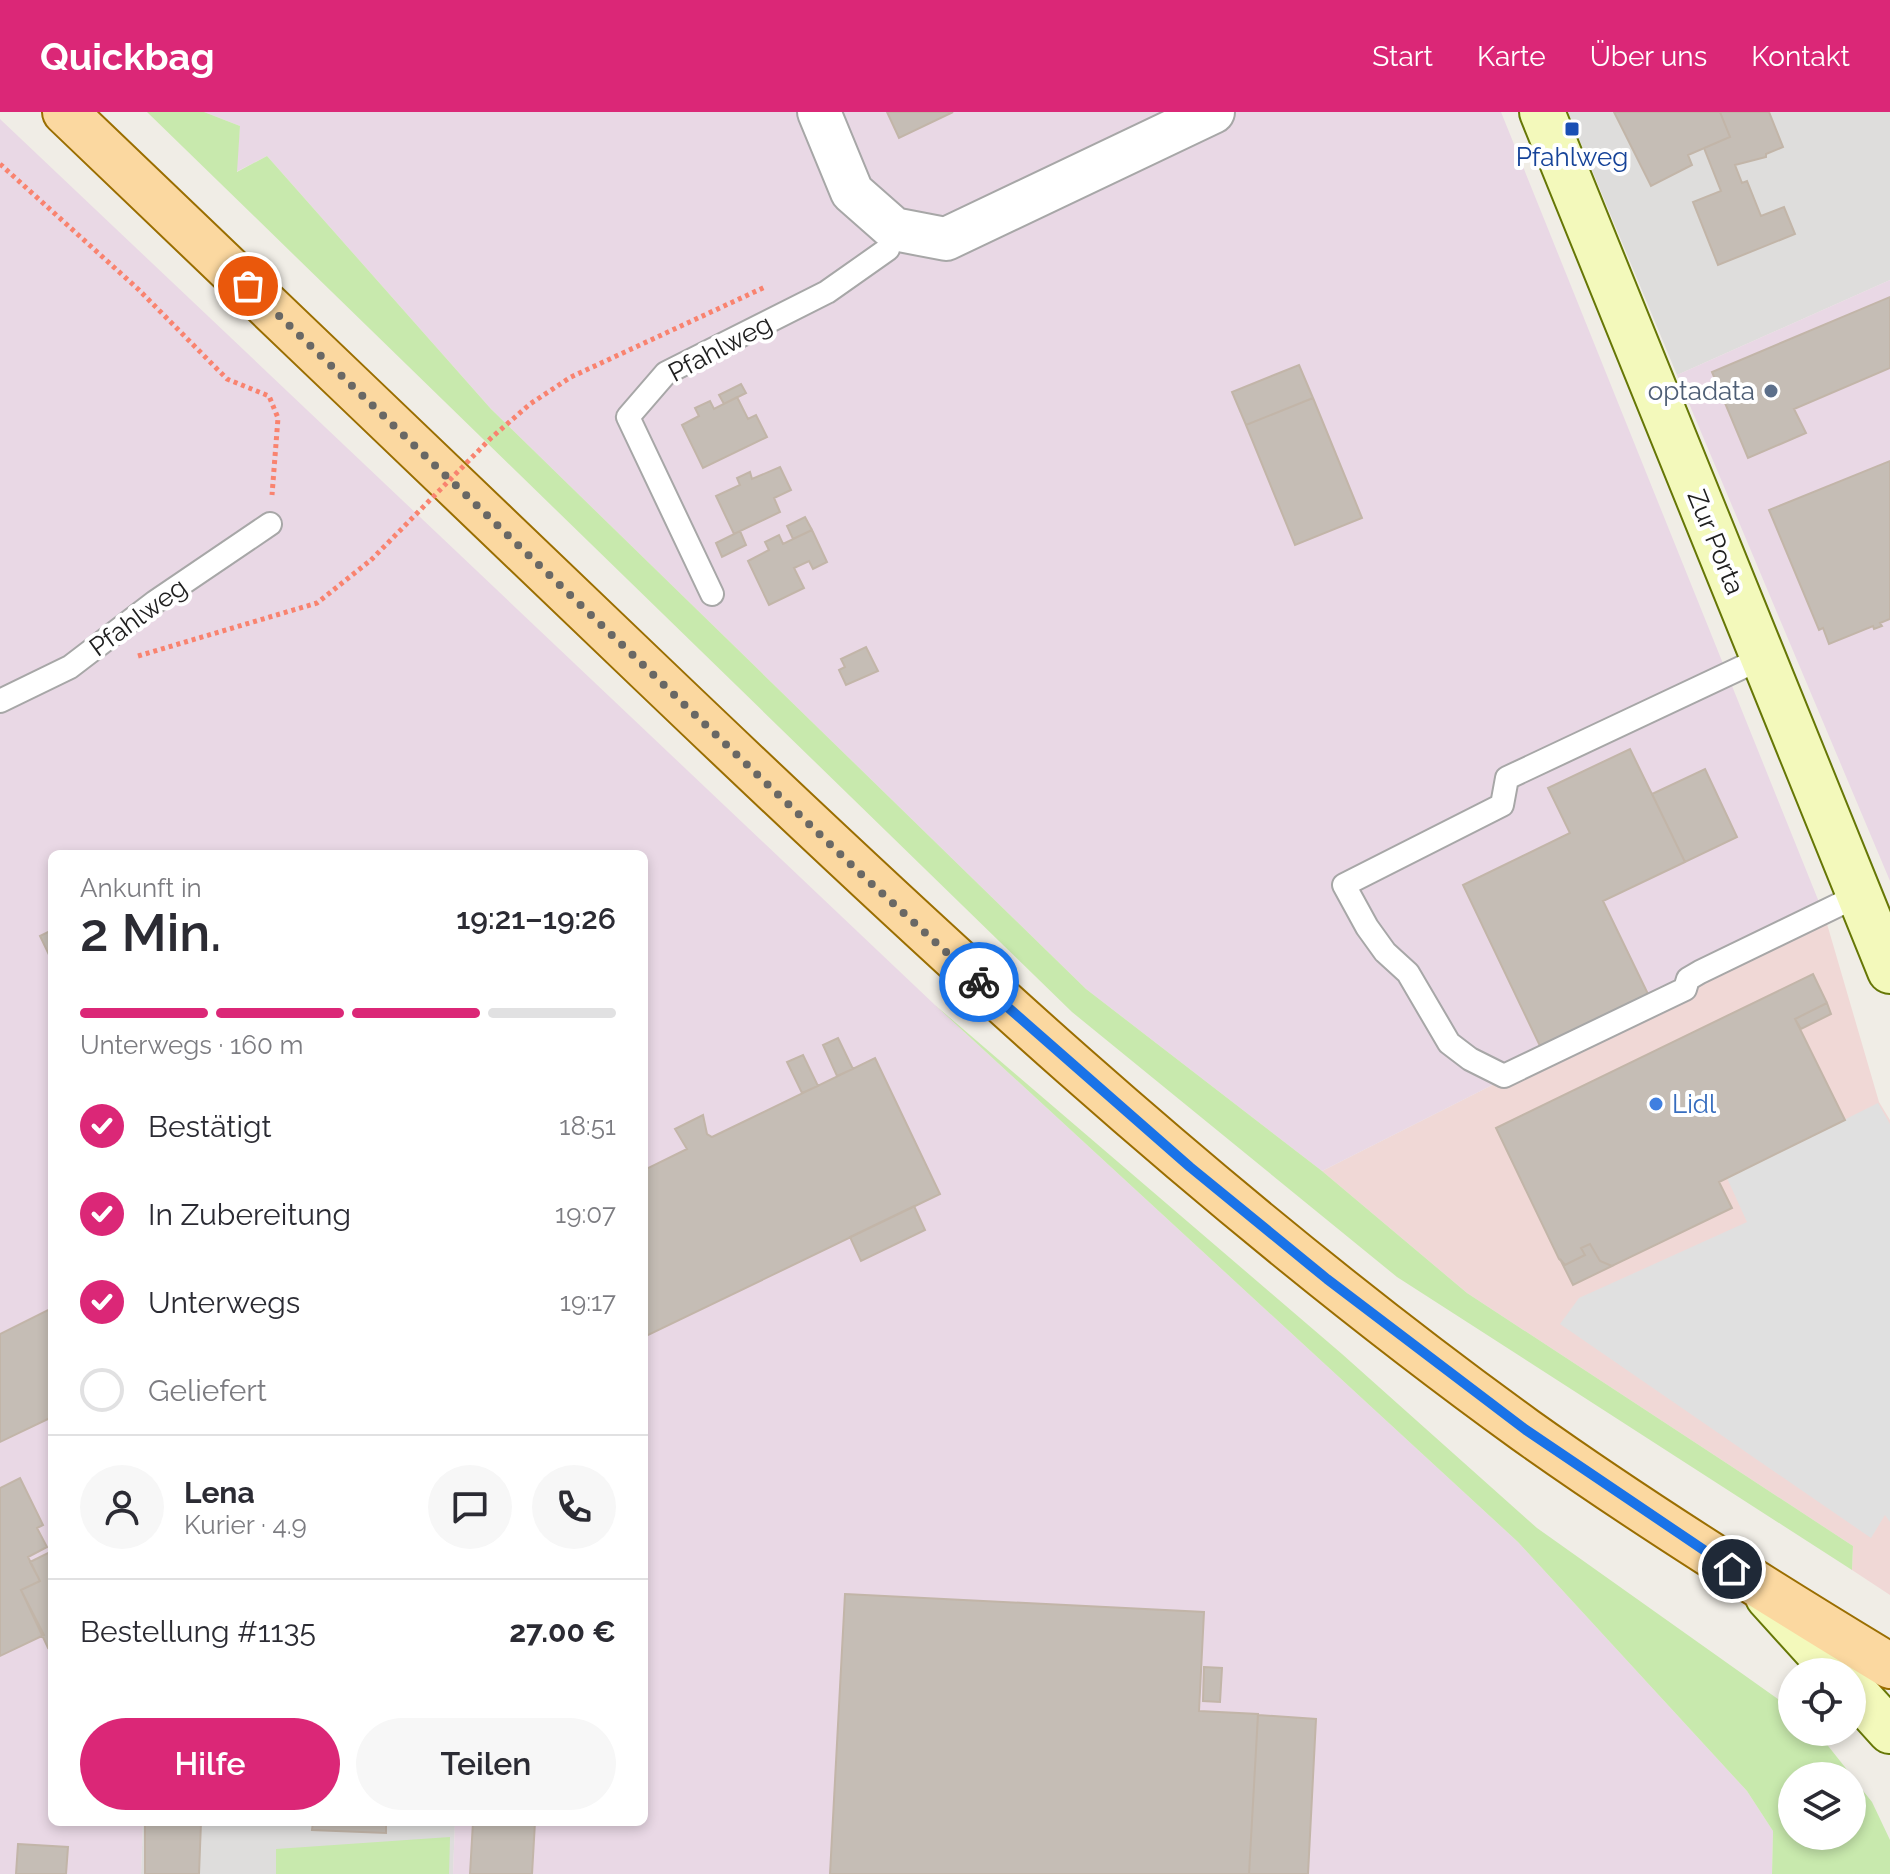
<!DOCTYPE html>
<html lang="de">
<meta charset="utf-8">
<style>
body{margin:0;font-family:Raleway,sans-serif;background:#f7f7f7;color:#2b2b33;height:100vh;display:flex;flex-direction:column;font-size:30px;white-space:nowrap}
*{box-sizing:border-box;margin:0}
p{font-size:26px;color:#7c7c81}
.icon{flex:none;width:44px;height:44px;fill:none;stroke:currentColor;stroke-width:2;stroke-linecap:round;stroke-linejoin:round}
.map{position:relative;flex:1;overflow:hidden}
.sheet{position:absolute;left:48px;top:738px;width:600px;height:976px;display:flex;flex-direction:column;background:#fff;border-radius:12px;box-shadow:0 4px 12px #0003}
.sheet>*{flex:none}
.fabs{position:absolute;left:1778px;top:1546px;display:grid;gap:16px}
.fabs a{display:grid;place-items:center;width:88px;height:88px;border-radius:50%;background:#fff;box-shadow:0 4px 12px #0003;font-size:40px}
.pin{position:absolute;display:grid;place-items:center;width:68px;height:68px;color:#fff;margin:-34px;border:4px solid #fff;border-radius:50%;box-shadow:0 2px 8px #0007}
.courier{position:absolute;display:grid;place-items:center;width:80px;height:80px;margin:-40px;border:6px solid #1a73e8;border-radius:50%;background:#fff;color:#222;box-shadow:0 2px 10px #0007}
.overview em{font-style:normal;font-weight:600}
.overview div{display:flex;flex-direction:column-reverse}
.overview{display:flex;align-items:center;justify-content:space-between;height:136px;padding:0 32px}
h1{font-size:52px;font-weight:600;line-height:60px}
.bar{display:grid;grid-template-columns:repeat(4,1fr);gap:12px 8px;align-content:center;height:96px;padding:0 32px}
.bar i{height:10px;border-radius:6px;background:#e1e1e2}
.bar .current{background:#db2777}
.bar p{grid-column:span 4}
.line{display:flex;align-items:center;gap:20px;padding:0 32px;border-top:2px solid #e1e1e2}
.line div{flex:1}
.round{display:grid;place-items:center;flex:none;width:84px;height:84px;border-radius:42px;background:#f7f7f7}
ol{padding:0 32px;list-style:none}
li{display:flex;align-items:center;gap:24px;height:88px}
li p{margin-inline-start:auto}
li .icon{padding:8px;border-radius:50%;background:#db2777;color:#fff;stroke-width:4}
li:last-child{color:#7c7c81}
li i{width:44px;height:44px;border:4px solid #e1e1e2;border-radius:50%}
.action{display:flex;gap:16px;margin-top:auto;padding:16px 32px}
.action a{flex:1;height:92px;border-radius:48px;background:#db2777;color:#fff;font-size:32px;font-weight:600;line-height:92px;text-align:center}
.action a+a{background:#f7f7f7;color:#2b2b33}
header{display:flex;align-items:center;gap:48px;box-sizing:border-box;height:112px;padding:0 40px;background:#db2777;color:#fff}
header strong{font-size:38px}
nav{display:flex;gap:44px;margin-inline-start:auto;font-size:28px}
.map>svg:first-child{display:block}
</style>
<header>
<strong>Quickbag</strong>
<nav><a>Start</a><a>Karte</a><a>Über uns</a><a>Kontakt</a></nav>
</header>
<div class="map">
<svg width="1890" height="1762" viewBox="0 0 1890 1762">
<rect width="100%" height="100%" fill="#f0ede6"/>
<!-- residential -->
<path fill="#dedddc" d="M1568,0H1890V168L1677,263Z
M143,1710H455L453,1762H141Z"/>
<!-- commercial -->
<path fill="#f0d8d6" d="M1825,805L1879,990L1890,1008V1483L1852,1458L1853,1434L1467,1181L1322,1059Z"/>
<!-- industrial -->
<path fill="#e9d8e5" d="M204,0H1501L1825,805L1322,1059L1086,877L491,297L267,44L236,60L240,14Z
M0,7L935,893L1518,1430L1747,1679L1773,1719L1772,1762H453L455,1710H644V742H52V1710H143L141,1762H0Z
M1890,168V769L1677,263Z"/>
<!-- grass -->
<path fill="#c8e9ad" d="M147,0H204L240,14L237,60L267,44L491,297L1086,877L1322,1059L1467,1181L1853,1434L1852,1458L1397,1165L1072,900Z
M935,893L1342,1242L1537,1416L1792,1597V1620H1817L1852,1664H1792V1724H1852V1665L1872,1690L1890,1728V1762H1772L1773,1719L1747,1679L1518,1430Z
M450,1725L449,1762H276V1737Z"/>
<!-- parking -->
<path fill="#e0e0e0" d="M1878,991L1890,1012V1410L1885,1403L1871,1426L1560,1212L1579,1186L1747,1110L1727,1066Z"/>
<!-- building -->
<path fill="#c5bdb5" stroke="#c2b5a8" stroke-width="2" d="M887,0H953L899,26Z
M1614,0H1720L1730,25L1688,43L1692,53L1651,74Z
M1720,0H1769L1783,35L1766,42V45L1735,53L1742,71L1747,69L1761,104L1784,95L1795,122L1718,153L1693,90L1721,79L1704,36L1730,25Z
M1890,185V256L1794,297L1806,321L1748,346L1712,260Z
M1299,253L1313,286L1246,313L1232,280Z
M741,272L746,281L724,292L719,283Z
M737,285L748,307L756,303L767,325L703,356L682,313L699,304L695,296L710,289L714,297Z
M1313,286L1362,406L1295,433L1246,313Z
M1890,349V507L1880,511L1882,514L1874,517L1873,514L1829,532L1823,516L1819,518L1769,398Z
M780,355L791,378L774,386L780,400L734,422L716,384L740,373L737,366L750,360L752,367Z
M805,405L812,418L793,427L787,414Z
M812,418L827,450L813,457L809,449L794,456L804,476L769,493L748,449L769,438L765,430L779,423L783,432Z
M740,419L746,433L722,445L716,431Z
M866,535L878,559L846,573L839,558L845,555L841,547Z
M1630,637L1685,750L1603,789L1648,882L1540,934L1463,773L1570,721L1548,676Z
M1705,657L1737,725L1685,750L1652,682Z
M52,818V849L40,824Z
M1813,862L1827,891L1795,907L1845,1008L1719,1070L1732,1096L1612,1154L1600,1149L1590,1132L1581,1136L1585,1143L1565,1153L1559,1147L1496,1016Z
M1827,891L1831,902L1801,917L1795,907Z
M838,926L853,957L837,964L823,933Z
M803,943L818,974L802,981L787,950Z
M875,946L940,1082L644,1225V1058L687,1037L675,1017L703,1003L707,1022L712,1025Z
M914,1094L925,1118L861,1149L850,1125Z
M1590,1132L1600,1149L1612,1154L1573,1173L1560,1147L1565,1153L1585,1143L1581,1136Z
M52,1196V1305L0,1330V1222Z
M20,1366L43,1413L37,1416L47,1435L28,1445L40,1469L21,1478L44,1523L0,1544V1376Z
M52,1439V1534L48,1536L21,1478L40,1469L30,1450Z
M845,1482L1204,1500L1199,1599L1258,1602L1249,1762H830Z
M1204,1555L1222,1556L1220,1590L1203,1589Z
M1258,1603L1316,1607L1308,1762H1249Z
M145,1710H201L199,1762H145Z
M313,1710H386V1721L312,1718Z
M473,1710H535L532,1762H470Z
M18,1732L68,1735L66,1762H16Z"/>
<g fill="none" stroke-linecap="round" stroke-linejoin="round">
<!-- service casing -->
<g stroke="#a7a7a7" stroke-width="26">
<path id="service" d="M712,482L628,305L666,261L827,180L888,137L894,117
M1762,546L1507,666L1502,693L1344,773L1367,815L1385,840L1408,861L1449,931L1470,947L1504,964L1685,877L1688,867L1700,860L1859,783
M0,589L70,555L155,490L270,412"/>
</g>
<!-- minor casing -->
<g stroke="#a7a7a7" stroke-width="46">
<path id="minor" d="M819,0L852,80L894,117L946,127L1213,0"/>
</g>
<!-- secondary casing -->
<g stroke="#667706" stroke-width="48">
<path id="secondary" d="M1542,0L1890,859
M1768,1485L1836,1560
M1852,1577L1890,1619"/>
</g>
<!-- primary casing -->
<g stroke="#9a6e01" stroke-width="48">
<path id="primary" d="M65,0C260,187 455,373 650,560C929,827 1211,1091 1525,1318C1643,1402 1766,1479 1890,1554"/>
</g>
<!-- path -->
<path stroke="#f9836f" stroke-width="5" stroke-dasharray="4 4" stroke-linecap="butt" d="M0,52L138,177L227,267L269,284L278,306L272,383
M138,544L317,491L371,448"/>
<!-- service -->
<use href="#service" stroke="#fff" stroke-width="22"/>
<!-- minor -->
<use href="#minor" stroke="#fff" stroke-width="42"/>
<!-- secondary -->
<use href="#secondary" stroke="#f3f9bb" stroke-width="44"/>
<!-- primary -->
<use href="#primary" stroke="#fbd8a0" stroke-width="44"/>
<!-- path-bridge -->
<path stroke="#f9836f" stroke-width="5" stroke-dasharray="4 4" stroke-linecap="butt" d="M371,448L491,326L530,292L571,265L765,175"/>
</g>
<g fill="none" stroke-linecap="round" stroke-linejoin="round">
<!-- done -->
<path stroke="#696865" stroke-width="8" stroke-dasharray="0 14.4" d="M248,174L862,763L979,870"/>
<!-- route -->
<path stroke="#1a73e8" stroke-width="10" d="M979,870L1190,1055L1327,1167L1526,1318L1732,1457"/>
</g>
<!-- markers -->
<rect fill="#1a4fb4" stroke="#fff" stroke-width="3" x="1564" y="9" width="16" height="16" rx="4"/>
<circle fill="#5c6f8a" stroke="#fff" stroke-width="3" cx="1771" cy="279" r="8"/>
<circle fill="#3f7fe0" stroke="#fff" stroke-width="3" cx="1656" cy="992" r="8"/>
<g text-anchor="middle" stroke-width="8" stroke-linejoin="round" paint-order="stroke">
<!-- transit labels -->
<g font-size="26" fill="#164399" stroke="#fff">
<text x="1572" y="54">Pfahlweg</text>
</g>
<!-- street labels -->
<g font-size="26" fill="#202020" stroke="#fff">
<text transform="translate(720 236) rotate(-28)" y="9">Pfahlweg</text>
<text transform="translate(1716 430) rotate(68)" y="9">Zur Porta</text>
<text transform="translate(138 505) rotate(-36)" y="9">Pfahlweg</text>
</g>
<!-- service labels -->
<g font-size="26" fill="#4e5e75" stroke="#fff" text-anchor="end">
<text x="1755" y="288">optadata</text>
</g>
<!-- shop labels -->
<g font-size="26" fill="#366cbe" stroke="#fff" text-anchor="start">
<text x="1672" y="1001">Lidl</text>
</g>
</g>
</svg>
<div class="fabs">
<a><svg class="icon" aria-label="locate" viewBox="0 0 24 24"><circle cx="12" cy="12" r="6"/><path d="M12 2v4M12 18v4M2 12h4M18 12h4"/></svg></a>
<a><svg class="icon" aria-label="layers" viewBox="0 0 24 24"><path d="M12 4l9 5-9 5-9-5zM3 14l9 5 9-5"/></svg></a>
</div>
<div class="pin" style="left:248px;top:174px;background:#ea580c"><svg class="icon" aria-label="bag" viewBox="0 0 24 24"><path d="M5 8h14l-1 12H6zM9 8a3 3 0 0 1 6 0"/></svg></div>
<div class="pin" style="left:1732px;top:1457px;background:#1f2937"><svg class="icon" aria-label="home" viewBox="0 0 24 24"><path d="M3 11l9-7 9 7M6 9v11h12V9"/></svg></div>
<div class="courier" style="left:979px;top:870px"><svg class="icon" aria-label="bike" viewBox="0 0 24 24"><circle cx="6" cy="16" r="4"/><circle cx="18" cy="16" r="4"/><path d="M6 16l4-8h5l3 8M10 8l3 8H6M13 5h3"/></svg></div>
<section class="sheet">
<div class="overview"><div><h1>2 Min.</h1><p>Ankunft in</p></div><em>19:21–19:26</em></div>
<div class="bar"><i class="current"></i><i class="current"></i><i class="current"></i><i></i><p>Unterwegs · 160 m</p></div>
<ol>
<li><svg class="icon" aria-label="check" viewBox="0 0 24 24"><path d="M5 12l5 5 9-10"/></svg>Bestätigt<p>18:51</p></li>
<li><svg class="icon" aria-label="check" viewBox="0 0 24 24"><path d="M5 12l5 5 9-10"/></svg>In Zubereitung<p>19:07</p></li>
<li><svg class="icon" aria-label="check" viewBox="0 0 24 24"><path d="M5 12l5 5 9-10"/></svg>Unterwegs<p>19:17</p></li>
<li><i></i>Geliefert</li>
</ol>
<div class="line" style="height:144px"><a class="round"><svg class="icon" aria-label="person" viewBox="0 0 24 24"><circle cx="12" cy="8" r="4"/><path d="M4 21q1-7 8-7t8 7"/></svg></a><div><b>Lena</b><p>Kurier · 4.9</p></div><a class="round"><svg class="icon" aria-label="chat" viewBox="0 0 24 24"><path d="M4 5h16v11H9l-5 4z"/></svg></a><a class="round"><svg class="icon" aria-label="phone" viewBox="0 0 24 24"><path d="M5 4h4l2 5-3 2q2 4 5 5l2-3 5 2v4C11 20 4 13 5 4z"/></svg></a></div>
<div class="line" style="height:104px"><div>Bestellung #1135</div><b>27.00 €</b></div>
<div class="action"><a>Hilfe</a><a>Teilen</a></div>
</section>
</div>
